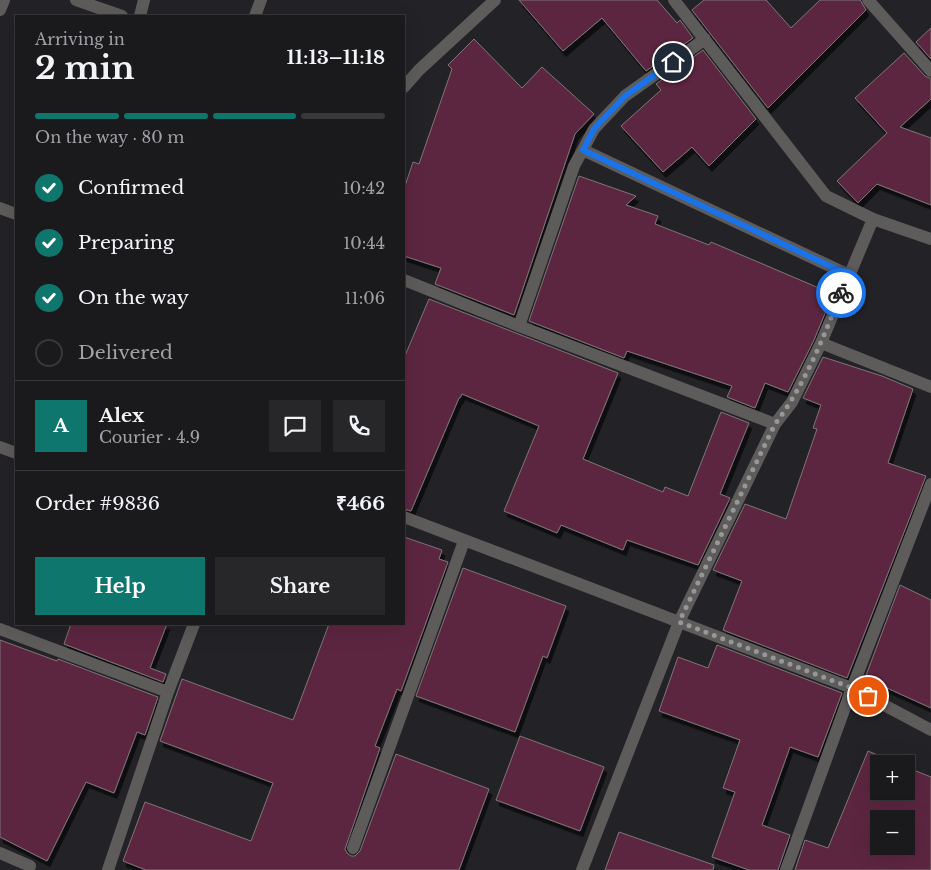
<!DOCTYPE html>
<meta charset="utf-8">
<style>
body{margin:0;font-family:"Libre Baskerville",serif;background:#27272a;color:#f1f3f6;height:100vh;display:flex;flex-direction:column;font-size:19px;white-space:nowrap}
*{box-sizing:border-box;margin:0}
p{font-size:16px;color:#9fa1a4}
.icon{flex:none;width:28px;height:28px;fill:none;stroke:currentColor;stroke-width:2;stroke-linecap:round;stroke-linejoin:round}
.map{position:relative;flex:1;overflow:hidden}
.details{position:absolute;left:15px;top:15px;width:390px;height:610px;display:flex;flex-direction:column;background:#1a1a1d;border-radius:0px;box-shadow:0 5px 20px #0002,0 0 0 1px #38383b}
.details>*{flex:none}
.controls{position:absolute;left:870px;top:755px;display:grid;gap:10px}
.controls a{display:grid;place-items:center;width:45px;height:45px;border-radius:0px;background:#1a1a1d;box-shadow:0 5px 20px #0002,0 0 0 1px #38383b;font-size:25px}
.pin{position:absolute;display:grid;place-items:center;width:42px;height:42px;color:#fff;margin:-21px;border:2px solid #fff;border-radius:50%;box-shadow:0 1px 5px #0007}
.courier{position:absolute;display:grid;place-items:center;width:50px;height:50px;margin:-25px;border:4px solid #1a73e8;border-radius:50%;background:#fff;color:#222;box-shadow:0 1px 6px #0007}
.headline em{font-style:normal;font-weight:800}
.headline div{display:flex;flex-direction:column-reverse}
.headline{display:flex;align-items:center;justify-content:space-between;height:85px;padding:0 20px}
h1{font-size:32px;font-weight:800;line-height:38px}
.bar{display:grid;grid-template-columns:repeat(4,1fr);gap:8px 5px;align-content:center;height:60px;padding:0 20px}
.bar i{height:6px;border-radius:4px;background:#38383b}
.bar .current{background:#0f766e}
.bar p{grid-column:span 4}
.line{display:flex;align-items:center;gap:12px;padding:0 20px;border-top:1px solid #38383b}
.line div{flex:1}
.round{display:grid;place-items:center;flex:none;width:52px;height:52px;border-radius:0px;background:#27272a}
ol{padding:0 20px;list-style:none}
li{display:flex;align-items:center;gap:15px;height:55px}
li p{margin-inline-start:auto}
li .icon{padding:5px;border-radius:50%;background:#0f766e;color:#fff;stroke-width:4}
li:last-child{color:#9fa1a4}
li i{width:28px;height:28px;border:2px solid #38383b;border-radius:50%}
.primary-button{display:flex;gap:10px;margin-top:auto;padding:10px 20px}
.primary-button a{flex:1;height:58px;border-radius:0px;background:#0f766e;color:#fff;font-size:20px;font-weight:800;line-height:58px;text-align:center}
.primary-button a+a{background:#27272a;color:#f1f3f6}
.map>svg:first-child{display:block}
</style>
<div class="map">
<svg width="931" height="870" viewBox="0 0 931 870">
<defs>
<filter id="shadow"><feDropShadow dx="3" dy="5.5" stdDeviation="0" flood-color="#0009"/></filter>
</defs>
<rect width="100%" height="100%" fill="#232227"/>
<!-- building -->
<path fill="#5d263f" stroke="#7d7678" fill-rule="evenodd" filter="url(#shadow)" d="M519,0H657L677,23L680,20L693,38L646,71L602,18L563,51Z
M704,0H766L791,28L820,0H860L866,10L768,108L692,10Z
M931,28V59L916,42Z
M474,39L522,88L542,67L594,114L575,134L514,315L435,284L441,268L404,256V189L413,162L419,164L452,69L448,65Z
M703,50L756,119L709,166L692,147L663,172L621,126L661,90L656,84Z
M904,53L925,76L931,79V99L900,127L931,138V205L877,184L858,203L837,181L887,133L855,98Z
M579,176L636,196L626,205L658,216L655,224L709,245L711,242L833,294L814,340L788,392L765,383L755,408L727,397L732,386L627,351L624,358L529,321Z
M429,299L618,373L583,459L663,492L665,487L688,496L721,412L749,423L720,494L730,498L698,565L627,540L623,550L561,525L557,533L504,511L539,426L462,394L460,398H459L411,511L404,509V358Z
M823,357L882,376L913,389L888,463L926,476L847,678L723,630L742,581L713,570L745,504L786,519L817,429L813,428L821,405L803,398Z
M404,537L442,550L439,559L448,562L401,691L397,689L375,746L380,748L345,849L347,853L351,856H355L360,851L396,754L489,789L459,870H146L123,861L145,802L251,841L273,783L160,741L182,679L293,720L329,624H404Z
M463,568L566,606L547,658L543,656L515,732L416,696Z
M900,585L931,600V708L865,678Z
M71,624H167L150,668L166,674L163,682L64,644Z
M0,640L57,661L58,659L158,697L145,735L137,732L114,793L86,782L47,861L0,837Z
M717,645L842,693L818,757L790,747L762,825L790,835L778,870H749L712,857L735,792L723,788L740,740L659,711L678,657L708,668Z
M520,736L604,767L580,831L496,800Z
M868,751L899,764H879V791H906V767L931,777V870H795L805,840L828,848ZM879,819H906V846H879Z
M619,832L714,865L713,870H605Z"/>
<g fill="none" stroke-linecap="round" stroke-linejoin="round">
<!-- street -->
<path stroke="#5e5c5a" stroke-width="12" d="M76,0L122,16
M674,0L826,196L873,219L821,343L792,402L775,424
M868,0L931,71
M0,10L4,0
M140,16L144,0
M255,16L261,0
M404,87L419,70L495,0
M583,150L849,275
M0,208L16,214
M873,219L931,239
M404,280L519,326L775,424L679,622L582,870
M519,326L574,166L594,129L625,96L705,39
M821,343L931,387
M0,447L16,453
M404,517L852,688L931,730
M0,629L168,692
M353,848L464,541
M0,853L30,866
M108,870L168,692L194,624
M786,870L852,688L931,484"/>
</g>
<g fill="none" stroke-linecap="round" stroke-linejoin="round">
<!-- done -->
<path stroke="#97969a" stroke-width="5" stroke-dasharray="0 9" d="M841,293C823,338 805,385 775,424L679,622L852,688L868,696"/>
<!-- route -->
<path stroke="#1a73e8" stroke-width="6" d="M673,62L625,96L594,129L583,150L849,275L841,293"/>
</g>
</svg>
<div class="controls">
<a>+</a>
<a>−</a>
</div>
<div class="pin" style="left:868px;top:696px;background:#ea580c"><svg class="icon" aria-label="bag" viewBox="0 0 24 24"><path d="M5 8h14l-1 12H6zM9 8a3 3 0 0 1 6 0"/></svg></div>
<div class="pin" style="left:673px;top:62px;background:#1f2937"><svg class="icon" aria-label="home" viewBox="0 0 24 24"><path d="M3 11l9-7 9 7M6 9v11h12V9"/></svg></div>
<div class="courier" style="left:841px;top:293px"><svg class="icon" aria-label="bike" viewBox="0 0 24 24"><circle cx="6" cy="16" r="4"/><circle cx="18" cy="16" r="4"/><path d="M6 16l4-8h5l3 8M10 8l3 8H6M13 5h3"/></svg></div>
<section class="details">
<div class="headline"><div><h1>2 min</h1><p>Arriving in</p></div><em>11:13–11:18</em></div>
<div class="bar"><i class="current"></i><i class="current"></i><i class="current"></i><i></i><p>On the way · 80 m</p></div>
<ol>
<li><svg class="icon" aria-label="check" viewBox="0 0 24 24"><path d="M5 12l5 5 9-10"/></svg>Confirmed<p>10:42</p></li>
<li><svg class="icon" aria-label="check" viewBox="0 0 24 24"><path d="M5 12l5 5 9-10"/></svg>Preparing<p>10:44</p></li>
<li><svg class="icon" aria-label="check" viewBox="0 0 24 24"><path d="M5 12l5 5 9-10"/></svg>On the way<p>11:06</p></li>
<li><i></i>Delivered</li>
</ol>
<div class="line" style="height:90px"><b class="round" style="background:#0f766e;color:#fff">A</b><div><b>Alex</b><p>Courier · 4.9</p></div><a class="round"><svg class="icon" aria-label="chat" viewBox="0 0 24 24"><path d="M4 5h16v11H9l-5 4z"/></svg></a><a class="round"><svg class="icon" aria-label="phone" viewBox="0 0 24 24"><path d="M5 4h4l2 5-3 2q2 4 5 5l2-3 5 2v4C11 20 4 13 5 4z"/></svg></a></div>
<div class="line" style="height:65px"><div>Order #9836</div><b>₹466</b></div>
<div class="primary-button"><a>Help</a><a>Share</a></div>
</section>
</div>
